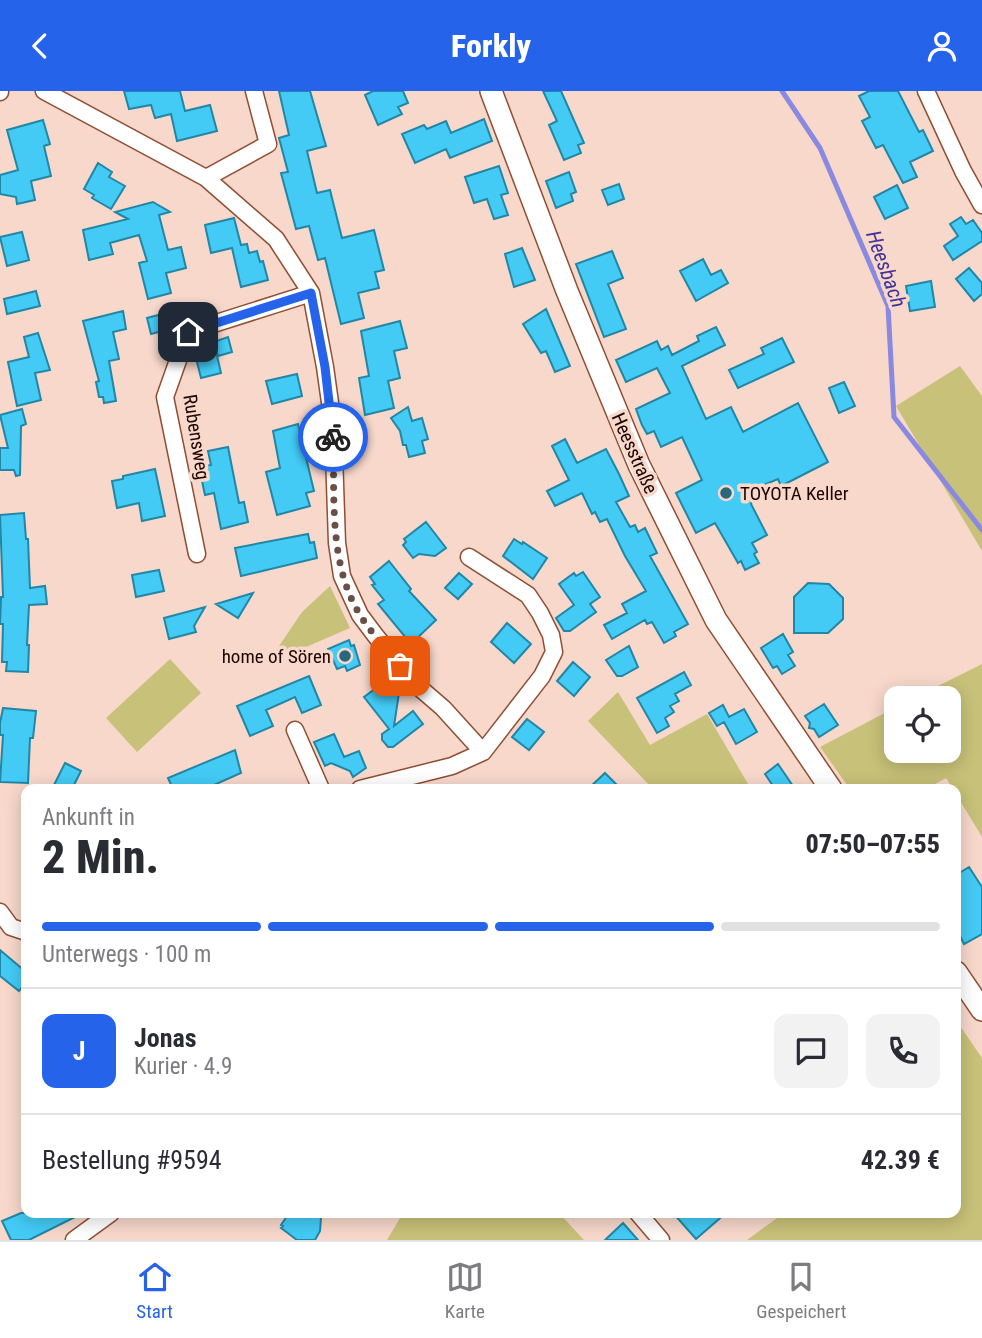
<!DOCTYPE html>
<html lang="de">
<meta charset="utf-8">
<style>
body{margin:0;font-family:"Roboto Condensed",sans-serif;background:#f2f2f3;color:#2b2b33;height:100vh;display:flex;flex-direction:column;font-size:26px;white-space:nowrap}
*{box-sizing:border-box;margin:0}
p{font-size:23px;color:#7c7c81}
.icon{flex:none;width:38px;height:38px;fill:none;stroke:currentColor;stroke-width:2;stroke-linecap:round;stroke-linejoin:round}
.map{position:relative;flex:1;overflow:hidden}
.details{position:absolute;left:21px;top:693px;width:940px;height:434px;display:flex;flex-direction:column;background:#fff;border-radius:14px;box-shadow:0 4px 18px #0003}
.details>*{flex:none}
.fabs{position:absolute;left:884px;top:595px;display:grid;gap:14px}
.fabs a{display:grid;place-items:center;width:77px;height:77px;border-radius:14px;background:#fff;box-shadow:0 4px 18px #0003;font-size:35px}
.pin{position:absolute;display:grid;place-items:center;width:60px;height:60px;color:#fff;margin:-30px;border-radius:14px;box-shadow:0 4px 10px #0006}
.courier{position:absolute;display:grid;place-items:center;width:70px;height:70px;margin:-35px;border:5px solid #2563eb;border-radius:50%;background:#fff;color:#222;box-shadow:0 2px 9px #0007}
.headline em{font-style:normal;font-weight:800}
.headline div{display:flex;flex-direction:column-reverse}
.headline{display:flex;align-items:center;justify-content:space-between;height:119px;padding:0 21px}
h1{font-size:46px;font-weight:800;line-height:52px}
.bar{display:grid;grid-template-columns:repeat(4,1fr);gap:10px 7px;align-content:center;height:84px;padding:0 21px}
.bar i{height:9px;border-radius:5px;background:#e1e1e2}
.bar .current{background:#2563eb}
.bar p{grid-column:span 4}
.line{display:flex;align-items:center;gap:18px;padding:0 21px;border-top:2px solid #e1e1e2}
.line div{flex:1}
.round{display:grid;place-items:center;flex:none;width:74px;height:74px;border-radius:14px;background:#f2f2f3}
header{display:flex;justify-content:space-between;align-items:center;height:91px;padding:0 21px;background:#2563eb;color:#fff;font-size:32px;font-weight:800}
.dock{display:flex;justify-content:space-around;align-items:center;height:98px;border-top:2px solid #e1e1e2;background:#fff;font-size:19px;color:#7c7c81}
.dock a{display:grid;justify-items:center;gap:4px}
.dock .current{color:#2563eb}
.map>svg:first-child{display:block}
</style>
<header><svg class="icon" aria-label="back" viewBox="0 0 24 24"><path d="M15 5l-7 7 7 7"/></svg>Forkly<svg class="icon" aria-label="person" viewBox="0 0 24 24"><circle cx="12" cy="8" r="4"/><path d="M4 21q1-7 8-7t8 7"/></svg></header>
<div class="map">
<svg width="982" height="1149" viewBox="0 0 982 1149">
<rect width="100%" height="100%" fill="#f7d8cb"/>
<!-- green -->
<path fill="#c8c179" d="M960,275L982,305V460L896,315Z
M330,495L350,537L276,569L271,567L302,521Z
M170,568L201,602L137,661L106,627Z
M982,573V746L956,703V698H953L946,687L926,698H850L820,656L896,616V660H948V607H914Z
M618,601L650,654L707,623L751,698H653L588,630Z
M956,929L982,967V1149H747L784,1122H956Z
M403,1122H559L584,1149H387Z"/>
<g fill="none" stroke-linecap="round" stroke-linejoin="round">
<!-- stream -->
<path stroke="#8a89e0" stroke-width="5" d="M782,0L820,57L888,215L894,326L982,439"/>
</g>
<!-- building -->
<path fill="#43cbf5" stroke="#2286a4" stroke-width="2" d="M124,0H180L185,20L210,14L217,40L177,50L171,23L155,27L151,14L129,18Z
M279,0H310L326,55L307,60L317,102L330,99L342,147L374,139L384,179L375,181L379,197L358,202L364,227L341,233L325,167L318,169L309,135L296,138L281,82L288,81L279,47L289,44Z
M373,0H403L408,12L398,16L402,23L378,34L365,4Z
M543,0H561L584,52L578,54L581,62L564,69L549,34L557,30Z
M869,0H898L919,41L923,39L933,60L910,71L917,86L903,92L883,54L876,57L862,30L870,26L859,5Z
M484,28L492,50L450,67L446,58L415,72L402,43L424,34L427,38L446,30L451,42Z
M43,29L50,53L44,55L51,85L31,90L35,109L17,113L16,106L0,103V84L18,79L7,39Z
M98,72L112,81L109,86L125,95L111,118L92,107L94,104L84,98Z
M499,75L508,102L501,104L508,124L494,128L487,108L474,112L465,86Z
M569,81L576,101L571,103L573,110L556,117L546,90Z
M619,93L624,108L608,114L602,99Z
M897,94L908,117L885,128L874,106Z
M153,111L170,121L159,124L168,159L181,156L186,177L166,182L171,202L148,208L139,172L147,170L139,144L110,152L113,163L89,169L83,139L128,128L115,121Z
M961,126L966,133L973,129L982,142V150L953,169L944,155L958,145L950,133Z
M234,127L241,154L247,153L249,162L257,160L260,171L263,170L268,189L241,196L232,157L211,162L205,134Z
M22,141L29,169L7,175L0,146Z
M522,157L535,189L514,196L505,163Z
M612,160L623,187L608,193L626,238L604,246L576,173Z
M703,168L711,184L721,179L728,192L696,210L680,180Z
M969,177L982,192V203L974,210L956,188Z
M931,190L935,216L910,220L906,195Z
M36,200L40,215L7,223L4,208Z
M546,218L570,275L555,281L546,260L541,262L523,233Z
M123,220L126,238L113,241L119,268L109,270L116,310L104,312L103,306H99L96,291L99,290L83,230Z
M162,223L166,239L151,243L147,227Z
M400,230L407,257L394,260L400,287L388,290L394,317L365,324L359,287L369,285L361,240Z
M716,236L725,254L682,275L706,328L731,316L743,341L798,312L828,371L781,395L778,388L756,397L751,413L767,444L752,452L757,461L754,463L759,472L745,479L741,470L738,472L715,432L696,442L676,402L702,389L682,346L661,356L654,340L647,343L642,334L636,318L670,302L657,277L626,291L616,269L657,250L661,259L668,255L672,264L699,250L697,245Z
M38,242L50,279L35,282L41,309L17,315L8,271L29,266L24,246Z
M228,246L232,261L218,265L215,256L221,282L201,287L196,267L198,266L196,257Z
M782,247L794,271L738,297L729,279L764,263L761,257Z
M297,283L302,305L272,313L266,290Z
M844,291L855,315L839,322L829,297Z
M408,316L412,330L422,327L428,348L422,350L425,362L409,366L406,354H403L400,340L391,327Z
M22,318L26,333L21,335L20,384L16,385L14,379H0V357H8L0,324Z
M298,333L314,400L306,402L310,415L277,424L266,381L280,377L273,340Z
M565,348L577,372L606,358L619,383L629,405L616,411L630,436L635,434L638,441L645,437L657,462L650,465L688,533L674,541L676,545L664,552L652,531L647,533L645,529L612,548L604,534L627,522L622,513L646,500L625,465L607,428L600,431L595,421L592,423L582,402L555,415L547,400L569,389L552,355Z
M228,356L239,412L244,411L248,431L221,438L214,402L205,404L199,376L211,374L208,360Z
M155,378L165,425L142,430L139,412L117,417L112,390L123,388V385Z
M24,422L26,448H28L30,497L45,495L47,513L29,514L27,554H29L28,581L6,580L7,571H2L3,533H0L1,506H3L0,424Z
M426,431L446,457L435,465L419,463L413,467L403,454L406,451L404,448Z
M308,443L310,452L314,451L317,467L241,485L235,457Z
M514,448L522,453L523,451L547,467L533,488L503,465Z
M389,470L411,498L409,500L436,529L411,553L378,513L384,509L372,494L375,493L370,486Z
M159,479L164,500L136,506L132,484Z
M583,481L600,506L590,513L596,521L570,540H564L556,527L574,514L559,493L574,482L576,485Z
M459,482L472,493L458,508L445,497Z
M808,492L829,493L843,507V528L828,542H794V506Z
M253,502L238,527L216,513Z
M205,516L194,535L196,541L169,548L164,527Z
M507,532L531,553L514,572L491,551Z
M783,543L793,561L788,564L795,575L782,583L777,575L773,577L761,557Z
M349,549L351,555L354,554L360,574L347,580L345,575L337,578L328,558Z
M629,555L638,576L622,585H617L606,569Z
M573,571L590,586L574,605L557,590Z
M684,581L691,594L675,603L679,610L670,615L674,621L665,627L669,635L657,642L637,607Z
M309,585L321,614L302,622L295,606L266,619L273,635L250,645L237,615Z
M383,592L390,601L399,602L394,635L413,620L423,633L393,656H388L382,649V643L389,638L364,606Z
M824,613L838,634L819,646L814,638L809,637L810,632L805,625Z
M723,614L729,626L744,618L757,641L736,653L724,631L717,635L709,622Z
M3,617L36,620L33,647H30L28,692L0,691L3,644H0V632Z
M527,628L544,641L529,659L512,646Z
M334,643L344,666L359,660L366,677L353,686L350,680L331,672L325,675L314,651Z
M235,659L241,682L205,698H173L168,687Z
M65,672L81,680L72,698H52Z
M778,673L795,698H775L765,683Z
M605,682L621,698H588Z
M969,776L982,796V843L964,853L956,837V784Z
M0,859L26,881V891L19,900L0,885Z
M21,1122H83L29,1149H11L2,1130Z
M289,1122H314L321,1127L320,1140L315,1149H297L281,1137L283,1135L281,1134Z
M673,1122H726L696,1148Z
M623,1132L638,1149H605Z"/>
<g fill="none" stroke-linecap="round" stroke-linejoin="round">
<!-- minor casing -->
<g stroke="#904e32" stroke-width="19">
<path id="minor" d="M44,0L206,87L276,148L311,202L325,276L333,333L337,452L342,485L360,524L375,544L414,592L443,617L483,661
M926,0L963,80L982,114
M0,1V0
M206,87L268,53L254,0
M197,463L165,306L188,241L311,202
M295,639L321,698
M360,698L452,675L483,661L542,585L554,561L551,544L540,522L528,504L469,466
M0,821L11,836L26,841
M638,1122L661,1149
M74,1149L111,1122"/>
</g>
<!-- secondary casing -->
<g stroke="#904e32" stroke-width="24">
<path id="secondary" d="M491,0L567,200L639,374L716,529L831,698
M956,881L982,919"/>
</g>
<!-- minor -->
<use href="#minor" stroke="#fff" stroke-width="16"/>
<!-- secondary -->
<use href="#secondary" stroke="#fff" stroke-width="21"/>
</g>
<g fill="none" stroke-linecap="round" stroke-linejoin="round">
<!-- done -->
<path stroke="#694f47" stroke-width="7" stroke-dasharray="0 12.6" d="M333,346C335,405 328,472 360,524C371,542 387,558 400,575"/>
<!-- route -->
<path stroke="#2563eb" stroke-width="9" d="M188,241L311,202L325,276L333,346"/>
</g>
<!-- markers -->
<g fill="#28677c" stroke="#f7d8cb" stroke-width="2.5">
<circle cx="726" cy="402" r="7"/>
<circle cx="345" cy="565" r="7"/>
</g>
<g text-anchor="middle" stroke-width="7" stroke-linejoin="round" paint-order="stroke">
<!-- street labels -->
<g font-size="19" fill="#1d0500" stroke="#f7d8cb">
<text transform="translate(197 346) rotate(81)" y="7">Rubensweg</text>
<text transform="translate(635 362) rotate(66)" y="7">Heesstraße</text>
</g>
<!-- poi labels -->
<g font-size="19" fill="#1d0500" stroke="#f7d8cb" text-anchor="start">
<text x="740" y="409">TOYOTA Keller</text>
<text x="331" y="572" text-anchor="end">home of Sören</text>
</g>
<!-- water labels -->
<g font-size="21" font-style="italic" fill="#413298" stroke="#f7d8cb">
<text transform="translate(886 178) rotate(70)" y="7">Heesbach</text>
</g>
</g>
</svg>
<div class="fabs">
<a><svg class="icon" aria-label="locate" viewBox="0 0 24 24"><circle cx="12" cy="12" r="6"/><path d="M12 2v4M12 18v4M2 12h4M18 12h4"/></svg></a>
</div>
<div class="pin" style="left:400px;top:575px;background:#ea580c"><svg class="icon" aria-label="bag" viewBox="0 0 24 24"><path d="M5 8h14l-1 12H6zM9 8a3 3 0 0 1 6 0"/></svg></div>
<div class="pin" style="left:188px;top:241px;background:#1f2937"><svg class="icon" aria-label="home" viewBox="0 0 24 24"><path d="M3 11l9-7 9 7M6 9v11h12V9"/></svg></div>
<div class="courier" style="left:333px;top:346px"><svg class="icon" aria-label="bike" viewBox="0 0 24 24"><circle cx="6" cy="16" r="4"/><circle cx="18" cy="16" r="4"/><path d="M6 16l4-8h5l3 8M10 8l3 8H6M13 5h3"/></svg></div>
<section class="details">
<div class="headline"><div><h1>2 Min.</h1><p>Ankunft in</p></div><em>07:50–07:55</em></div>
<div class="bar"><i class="current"></i><i class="current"></i><i class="current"></i><i></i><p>Unterwegs · 100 m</p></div>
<div class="line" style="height:126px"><b class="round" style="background:#2563eb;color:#fff">J</b><div><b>Jonas</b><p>Kurier · 4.9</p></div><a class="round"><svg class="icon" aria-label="chat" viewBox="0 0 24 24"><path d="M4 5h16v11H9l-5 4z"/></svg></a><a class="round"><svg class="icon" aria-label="phone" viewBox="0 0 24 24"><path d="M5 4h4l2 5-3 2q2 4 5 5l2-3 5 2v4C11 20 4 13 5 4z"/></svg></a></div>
<div class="line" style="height:91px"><div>Bestellung #9594</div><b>42.39 €</b></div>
</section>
</div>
<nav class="dock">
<a class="current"><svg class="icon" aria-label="home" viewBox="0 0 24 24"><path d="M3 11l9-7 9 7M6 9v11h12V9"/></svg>Start</a>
<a><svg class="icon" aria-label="map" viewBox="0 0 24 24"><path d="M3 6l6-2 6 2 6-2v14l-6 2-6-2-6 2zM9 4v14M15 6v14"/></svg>Karte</a>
<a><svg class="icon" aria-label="saved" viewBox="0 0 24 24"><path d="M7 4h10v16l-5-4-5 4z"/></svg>Gespeichert</a>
</nav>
